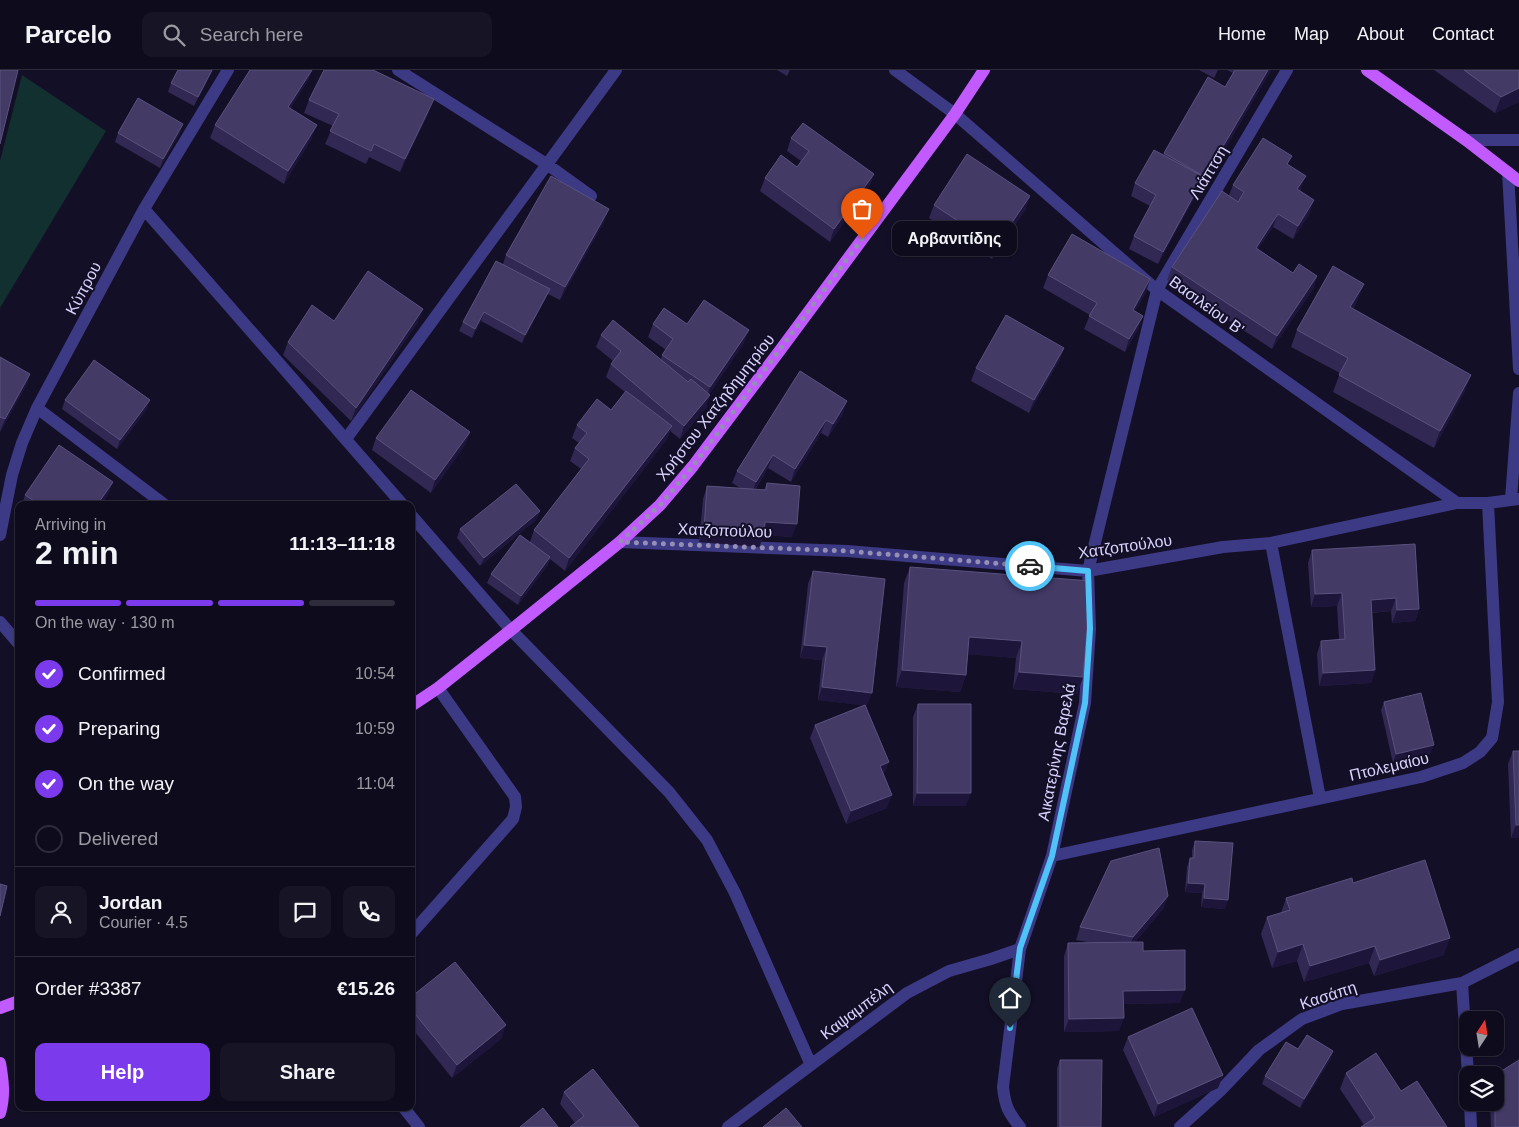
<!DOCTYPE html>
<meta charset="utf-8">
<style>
body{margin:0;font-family:Arial,sans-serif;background:#171425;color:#f1f3f6;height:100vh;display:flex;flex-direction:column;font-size:19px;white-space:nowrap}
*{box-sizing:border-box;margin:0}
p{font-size:16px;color:#9b9ba3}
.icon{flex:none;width:28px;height:28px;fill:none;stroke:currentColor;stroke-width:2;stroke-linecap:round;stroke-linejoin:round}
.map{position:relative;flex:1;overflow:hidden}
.panel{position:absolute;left:15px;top:431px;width:400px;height:610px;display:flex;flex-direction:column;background:#0e0b1c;border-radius:10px;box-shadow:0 1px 4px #0004,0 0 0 1px #2e2b3b}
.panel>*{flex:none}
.needle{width:32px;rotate:12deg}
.controls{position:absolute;left:1459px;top:941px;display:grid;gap:10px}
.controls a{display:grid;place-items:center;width:45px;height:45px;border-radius:10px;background:#0e0b1c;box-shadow:0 1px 4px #0004,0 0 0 1px #2e2b3b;font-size:25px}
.pin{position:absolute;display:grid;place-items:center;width:42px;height:42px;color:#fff;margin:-51px -21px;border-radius:50% 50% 50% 0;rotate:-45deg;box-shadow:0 0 5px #0007}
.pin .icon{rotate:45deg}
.courier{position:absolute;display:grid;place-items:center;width:50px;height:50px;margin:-25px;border:4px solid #4fc3f7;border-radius:50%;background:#fff;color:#222;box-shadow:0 1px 6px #0007}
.bubble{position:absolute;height:35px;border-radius:10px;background:#0e0b1c;box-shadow:0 1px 4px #0004,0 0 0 1px #2e2b3b;font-size:16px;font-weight:700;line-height:35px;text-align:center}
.headline em{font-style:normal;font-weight:700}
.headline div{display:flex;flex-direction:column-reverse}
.headline{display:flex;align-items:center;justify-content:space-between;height:85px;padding:0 20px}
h1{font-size:32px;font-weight:700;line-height:38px}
.bar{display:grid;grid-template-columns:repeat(4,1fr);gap:8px 5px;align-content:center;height:60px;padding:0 20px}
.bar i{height:6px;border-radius:4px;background:#2e2b3b}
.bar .current{background:#7c3aed}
.bar p{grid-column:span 4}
.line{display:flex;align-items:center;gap:12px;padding:0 20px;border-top:1px solid #2e2b3b}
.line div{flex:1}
.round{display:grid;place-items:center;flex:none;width:52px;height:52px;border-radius:10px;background:#171425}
ol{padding:0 20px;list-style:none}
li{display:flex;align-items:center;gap:15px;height:55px}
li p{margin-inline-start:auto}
li .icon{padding:5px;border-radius:50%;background:#7c3aed;color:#fff;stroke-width:4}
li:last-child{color:#9b9ba3}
li i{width:28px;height:28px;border:2px solid #2e2b3b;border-radius:50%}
.button{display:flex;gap:10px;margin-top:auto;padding:10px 20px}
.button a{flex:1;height:58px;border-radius:10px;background:#7c3aed;color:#fff;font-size:20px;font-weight:700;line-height:58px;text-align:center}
.button a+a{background:#171425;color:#f1f3f6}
header{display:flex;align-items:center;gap:30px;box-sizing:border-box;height:70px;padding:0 25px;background:#0e0b1c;border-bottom:1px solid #2e2b3b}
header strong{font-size:24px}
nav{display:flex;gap:28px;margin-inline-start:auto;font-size:18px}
.search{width:350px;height:45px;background:#171425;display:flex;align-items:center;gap:12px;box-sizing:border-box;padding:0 18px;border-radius:10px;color:#9b9ba3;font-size:19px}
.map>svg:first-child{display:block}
</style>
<header>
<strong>Parcelo</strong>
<div class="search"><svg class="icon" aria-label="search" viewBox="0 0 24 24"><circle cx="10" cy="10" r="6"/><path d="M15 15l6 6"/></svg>Search here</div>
<nav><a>Home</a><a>Map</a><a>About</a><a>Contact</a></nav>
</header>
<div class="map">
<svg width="1519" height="1057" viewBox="0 0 1519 1057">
<rect width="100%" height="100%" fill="#130f26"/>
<!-- green -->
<path fill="#12302f" d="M22,5L106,61L0,238V91Z"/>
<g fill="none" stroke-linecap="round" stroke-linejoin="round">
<!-- minor -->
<path stroke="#3d3a85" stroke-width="12" d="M398,0L548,95L591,126
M895,0L955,44L1157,220L1457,433
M1466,70H1519
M1508,102L1519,299
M144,139L403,435
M37,338L165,435
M346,369L616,0
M1511,429L1519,323
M411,445L511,560L669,722L707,770L735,823L811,995
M0,465L12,405L22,373L37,338L144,139L228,0
M620,472L847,481L1088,501L1223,477L1271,473L1457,433H1488L1519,429
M1271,473L1320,728
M0,552L19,574
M1052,786L1421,707L1463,693L1480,682L1492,668L1498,632L1488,433
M411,864L513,749L516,737L515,727L438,618
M1462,913L1468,1005
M1470,1032L1471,1057
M404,1038L419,1057
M728,1057L907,923L949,901L991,889L1020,879
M1020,1057C1008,1042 1005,1036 1003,1017L1020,879L1052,786L1085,633L1090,559L1088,501L1157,220L1287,0
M1180,1057L1220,1021L1259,980L1302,949L1342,934L1462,913L1519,884"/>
<!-- major -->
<path stroke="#c25bff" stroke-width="12" d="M1367,0L1466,70L1519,111
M411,636L438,618L511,560L620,472L660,435L693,396L781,279L955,44L984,0
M0,938L19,931
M0,993C3,1010 5,1026 0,1043"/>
</g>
<!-- wall -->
<path fill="#312854" d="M213,0L194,36L168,22L171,13Z
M250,0H312L308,10L290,39L312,68L284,114L210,68L215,55Z
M777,0H790L787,6Z
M1199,0H1218L1214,8Z
M1227,0H1271L1201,120L1199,119L1158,194L1129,179L1134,166L1150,136L1131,126L1135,113L1163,85L1164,83L1225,17L1233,3Z
M1434,0H1519V32L1495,43Z
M309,30L429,42L400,102L369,87L366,94L325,74L333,56L304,43Z
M118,63H180L160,98L115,72Z
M791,68L874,104L869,117L830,172L760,121L765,108L797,97L801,91L787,81Z
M1288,95L1301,118L1300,121L1310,143L1293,169L1273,157L1258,179L1293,203L1317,206L1313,219L1272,279L1167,210L1172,197L1229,125L1233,115Z
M934,135L1026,139L992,189L929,148Z
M604,152L560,230L548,224L522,273L481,251L472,268L459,261L463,252L503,194L506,185Z
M1048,205L1150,209L1146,222L1135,241L1143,246L1138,259L1125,282L1084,259L1090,245L1043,218Z
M1364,214L1357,231L1353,239L1465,321L1434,378L1333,322L1340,303L1291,277L1297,260Z
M334,251L418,252L351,351L283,285L288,272Z
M653,254H687L744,273L709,324L706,338L680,369L670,361L667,369L565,501L550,489L547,496L518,535L487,513L491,504L530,472L534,460L581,399L570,391L575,378L579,373L572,368L577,355L611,340L625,322L606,307L611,294L613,291L596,277L601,265L661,289L662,285L666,280L648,267Z
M1064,278L1059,291L1029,343L971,311L976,298Z
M0,287L30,304L26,316L0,362Z
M800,301L843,344L828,367L821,363L791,412L768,398L755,420H764L767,413L792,467L764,465L759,477L699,472L703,429L707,416L740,418L732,413L737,401Z
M65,330L147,339L117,379L62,339Z
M470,362L465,375L431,423L372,380L376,368Z
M113,412L108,424L101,435H22L25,425Z
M540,441L536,450L480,496L457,468L460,459Z
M1312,480L1419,539L1415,551L1392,553L1391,541L1372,543L1375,600L1371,613L1319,616L1317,584L1321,571L1339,570L1337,536L1311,537L1308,493Z
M910,497L1083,607L1077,624L1013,619L1016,588L968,584L966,605L960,622L896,617L904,513Z
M813,501L867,636L866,635L884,705L887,738L846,754L810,668L815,655L864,635L818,630L822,590L800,588L808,514Z
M1384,632L1430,684L1393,693L1381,640Z
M918,634L966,736H913V647Z
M1513,681L1519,768H1511L1508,694Z
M1195,771L1225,839L1201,837L1202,823L1185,822L1187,797L1190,788H1192V780Z
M1353,813L1444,885L1374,906L1369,893L1304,912L1297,891L1272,898L1261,864L1267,847L1281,843L1286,828Z
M1168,826L1163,839L1135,872L1143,881L1180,933L1123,934L1119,961L1064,962V886L1068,873H1093L1076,870L1080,857Z
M411,927L502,968L452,1008L411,957Z
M1128,967L1223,1005L1218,1018L1154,1047L1123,980Z
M1298,979L1333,981L1330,990L1300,1038L1262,1014L1265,1006Z
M1060,990L1101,1057H1057V998Z
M1346,1003L1401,1021L1447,1057L1364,1055L1340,1019Z
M564,1022L639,1057L575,1053L560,1034Z
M1490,1032H1495L1519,1057H1491Z"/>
<!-- shaded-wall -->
<path fill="#1d163a" d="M212,0H213L194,36L198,27Z
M312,0L308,10L283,50L288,37Z
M1268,0H1271L1201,120L1205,107Z
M1519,18V32L1495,43L1501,27Z
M434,29L429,42L400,102L405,89Z
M183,54L180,63L160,98L163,89Z
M317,55L312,68L284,114L288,101Z
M874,104L869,117L830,172L834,159Z
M1306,106L1301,118L1292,132L1297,119Z
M1204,107L1199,120L1158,194L1163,182Z
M1030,126L1026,139L992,189L996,176Z
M1314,130L1310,143L1293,169L1298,156Z
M609,139L604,152L560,230L565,217Z
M1278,144L1273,157L1251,190L1256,178Z
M1317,206L1313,219L1272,279L1277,266Z
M1150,209L1146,222L1128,253L1133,240Z
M1364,214L1357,231L1344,254L1350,237Z
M550,219L546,228L522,273L525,265Z
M423,239L418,252L351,351L356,338Z
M484,242L481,251L472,268L475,259Z
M1143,246L1138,259L1125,282L1129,269Z
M749,260L744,273L706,330L710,317Z
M1064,278L1059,291L1029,343L1034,330Z
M30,304L26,316L0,362L5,349Z
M1471,305L1465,321L1434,378L1440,361Z
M710,325L706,338L680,369L684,356Z
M150,330L147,339L117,379L120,370Z
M847,331L843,344L828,367L833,354Z
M826,350L821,363L791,412L795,399Z
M672,356L667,369L565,501L569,488Z
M470,362L465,375L431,423L435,410Z
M773,385L768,398L751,425L756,412Z
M113,412L108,424L101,435H97Z
M540,441L536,450L480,496L484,488Z
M765,452L797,454L792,467L764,465L759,477L699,472L704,459Z
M550,487L547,496L518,535L521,526Z
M1342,523L1337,536L1311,537L1315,524Z
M1396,528L1391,541L1366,543L1371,530Z
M1419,539L1415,551L1392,553L1397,540Z
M969,567L1022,571L1016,588L963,584Z
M804,575L827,577L822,590L800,588Z
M902,600L966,605L960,622L896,617Z
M1375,600L1371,613L1319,616L1323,603Z
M1019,602L1083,607L1077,624L1013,619Z
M822,617L872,623L867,636L818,630Z
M1434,675L1430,684L1393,693L1396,684Z
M889,692L884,705L875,709L880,696Z
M917,723H971L966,736H913Z
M892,725L887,738L846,754L851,741Z
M1516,755H1519V768H1511Z
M1188,813L1205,814L1202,823L1185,822Z
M1168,826L1163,839L1129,879L1133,867Z
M1204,828L1228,830L1225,839L1201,837Z
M1450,868L1444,885L1374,906L1380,890Z
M1303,874L1297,891L1272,898L1278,882Z
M1375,876L1369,893L1304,912L1310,896Z
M1185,920L1180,933L1119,934L1123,921Z
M1124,948L1119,961L1064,962L1069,949Z
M506,955L502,968L452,1008L457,995Z
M1333,981L1330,990L1300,1038L1304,1029Z
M1223,1005L1218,1018L1154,1047L1158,1034Z"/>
<!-- building -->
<path fill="#433a66" stroke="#5a527e" d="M0,0H18L0,74Z
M178,0H212L198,27L171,13Z
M250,0H312L288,37L317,55L288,101L215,55Z
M324,0H373L434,29L405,89L374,74L371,81L330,61L339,44L309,30Z
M1235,0H1268L1205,107L1164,83L1208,7L1225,17Z
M1464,0H1519V18L1501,27Z
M138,28L183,54L163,89L118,63Z
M803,53L874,104L834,159L765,108L781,85L797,97L809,81L791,68Z
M1263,68L1292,86L1287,94L1306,106L1297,119L1314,130L1298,156L1278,144L1256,178L1293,203L1299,194L1317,206L1277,266L1172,197L1222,121L1238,132L1244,122L1233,115Z
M1154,80L1204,107L1163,182L1134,166L1156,125L1135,113Z
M967,84L1030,126L996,176L934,135Z
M551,106L609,139L565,217L506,185Z
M1072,164L1150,209L1133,240L1143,246L1129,269L1089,246L1097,233L1048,205Z
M496,191L550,219L525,265L484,242L475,259L463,252Z
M1333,196L1364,214L1350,237L1471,305L1440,361L1339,305L1348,288L1297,260Z
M368,201L423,239L356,338L288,272L312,235L334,251Z
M704,230L749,260L710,317L662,285L673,269L653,254L664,238L687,254Z
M1006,245L1064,278L1034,330L976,298Z
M613,250L688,312L691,309L710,325L684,356L611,294L621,281L601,265Z
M0,287L30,304L5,349L0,347Z
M94,290L150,330L120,370L65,330Z
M800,301L847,331L833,354L826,350L795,399L773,385L756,412L737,401Z
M411,320L470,362L435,410L376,368Z
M626,321L672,356L569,488L534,460L589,389L575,378L587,363L577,355L597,329L611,340Z
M59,375L113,412L97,435H40L25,425Z
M767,413L800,416L797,454L765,452L764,465L704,459L707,416L766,420Z
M516,414L540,441L484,488L460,459Z
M520,465L550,487L521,526L491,504Z
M1415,474L1419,539L1397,540L1396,528L1371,530L1375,600L1323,603L1321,571L1345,569L1342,523L1315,524L1312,480Z
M910,497L1091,511L1083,607L1019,602L1022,571L969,567L966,605L902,600Z
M813,501L885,509L872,623L822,617L827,577L804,575Z
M1421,623L1434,675L1396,684L1384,632Z
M918,634H971V723H917Z
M865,635L889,692L880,696L892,725L851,741L815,655Z
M1513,681H1519V755H1516Z
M1195,771L1233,773L1228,830L1204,828L1205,814L1188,813L1190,788H1194Z
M1159,778L1168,826L1133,867L1080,857L1111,791Z
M1425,790L1450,868L1380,890L1375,876L1310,896L1303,874L1278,882L1267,847L1290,840L1286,828L1352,808L1353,813Z
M0,814L7,816L0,846Z
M1143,872V881L1185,880V920L1123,921L1124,948L1069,949L1068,873Z
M455,892L506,955L457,995L411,939V927Z
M1192,938L1223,1005L1158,1034L1128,967Z
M1307,965L1333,981L1304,1029L1265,1006L1286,972L1298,979Z
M1376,983L1401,1021L1417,1011L1447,1057H1361L1375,1048L1346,1003Z
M1060,990H1102L1101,1057H1060Z
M1519,990V1057H1495V1005Z
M593,999L639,1057H570L584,1046L564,1022Z
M543,1038L558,1057H520Z
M786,1038L802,1057H763Z"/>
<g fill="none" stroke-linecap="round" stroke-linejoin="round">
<!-- done -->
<path stroke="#948fb3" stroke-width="5" stroke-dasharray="0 9" d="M862,169L693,396L660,435L620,472L847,481L1030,496"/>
<!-- route -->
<path stroke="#4fc3f7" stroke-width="6" d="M1010,958L1020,878L1052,786L1085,633L1090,559L1088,501L1030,496"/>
</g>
<g text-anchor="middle" stroke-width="4" stroke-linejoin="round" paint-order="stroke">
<!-- street labels -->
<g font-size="16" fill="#d9d4ff" stroke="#130f26">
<text transform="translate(1208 102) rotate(-59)" y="6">Λιάπτση</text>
<text transform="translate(83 218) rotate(-62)" y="6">Κύπρου</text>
<text transform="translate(1207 235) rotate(36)" y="6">Βασιλείου Β'</text>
<text transform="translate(715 337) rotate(-52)" y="6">Χρήστου Χατζηδημητρίου</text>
<text transform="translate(725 460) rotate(2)" y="6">Χατζοπούλου</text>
<text transform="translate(1125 476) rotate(-8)" y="6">Χατζοπούλου</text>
<text transform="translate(1056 682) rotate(-79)" y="6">Αικατερίνης Βαρελά</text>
<text transform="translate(1389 696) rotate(-13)" y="6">Πτολεμαίου</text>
<text transform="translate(1328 925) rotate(-18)" y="6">Κασάπη</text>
<text transform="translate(856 940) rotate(-37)" y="6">Καψαμπέλη</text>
</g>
</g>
</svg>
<div class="controls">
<a><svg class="needle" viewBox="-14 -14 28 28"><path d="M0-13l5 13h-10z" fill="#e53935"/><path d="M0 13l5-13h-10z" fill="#9b9ba3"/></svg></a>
<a><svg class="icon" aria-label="layers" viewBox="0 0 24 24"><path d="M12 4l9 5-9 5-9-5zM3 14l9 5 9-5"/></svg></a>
</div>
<div class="pin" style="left:862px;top:169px;background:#ea580c"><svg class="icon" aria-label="bag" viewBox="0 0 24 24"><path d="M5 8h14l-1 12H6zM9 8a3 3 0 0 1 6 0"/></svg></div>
<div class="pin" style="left:1010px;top:958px;background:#1f2937"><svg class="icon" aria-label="home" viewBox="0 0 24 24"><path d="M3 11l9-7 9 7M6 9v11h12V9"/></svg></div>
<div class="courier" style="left:1030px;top:496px"><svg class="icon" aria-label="car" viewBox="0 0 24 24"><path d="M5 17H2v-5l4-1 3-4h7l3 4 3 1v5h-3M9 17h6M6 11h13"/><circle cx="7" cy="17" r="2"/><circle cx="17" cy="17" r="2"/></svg></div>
<div class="bubble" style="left:892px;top:151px;width:125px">Αρβανιτίδης</div>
<section class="panel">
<div class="headline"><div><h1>2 min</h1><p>Arriving in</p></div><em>11:13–11:18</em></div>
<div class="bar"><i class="current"></i><i class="current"></i><i class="current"></i><i></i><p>On the way · 130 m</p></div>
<ol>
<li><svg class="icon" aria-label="check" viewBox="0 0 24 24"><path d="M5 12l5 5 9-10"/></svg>Confirmed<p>10:54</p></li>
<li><svg class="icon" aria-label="check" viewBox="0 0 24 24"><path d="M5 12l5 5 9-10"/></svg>Preparing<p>10:59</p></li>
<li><svg class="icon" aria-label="check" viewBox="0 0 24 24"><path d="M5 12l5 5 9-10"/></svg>On the way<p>11:04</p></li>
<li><i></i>Delivered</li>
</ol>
<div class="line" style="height:90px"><a class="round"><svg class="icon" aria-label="person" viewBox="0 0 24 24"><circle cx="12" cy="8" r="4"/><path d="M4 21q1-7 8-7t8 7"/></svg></a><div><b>Jordan</b><p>Courier · 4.5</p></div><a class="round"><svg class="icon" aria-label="chat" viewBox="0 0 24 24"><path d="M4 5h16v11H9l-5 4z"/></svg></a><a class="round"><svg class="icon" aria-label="phone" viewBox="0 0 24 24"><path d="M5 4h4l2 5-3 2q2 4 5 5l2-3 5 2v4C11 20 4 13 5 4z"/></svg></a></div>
<div class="line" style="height:65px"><div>Order #3387</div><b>€15.26</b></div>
<div class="button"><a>Help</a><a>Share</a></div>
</section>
</div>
